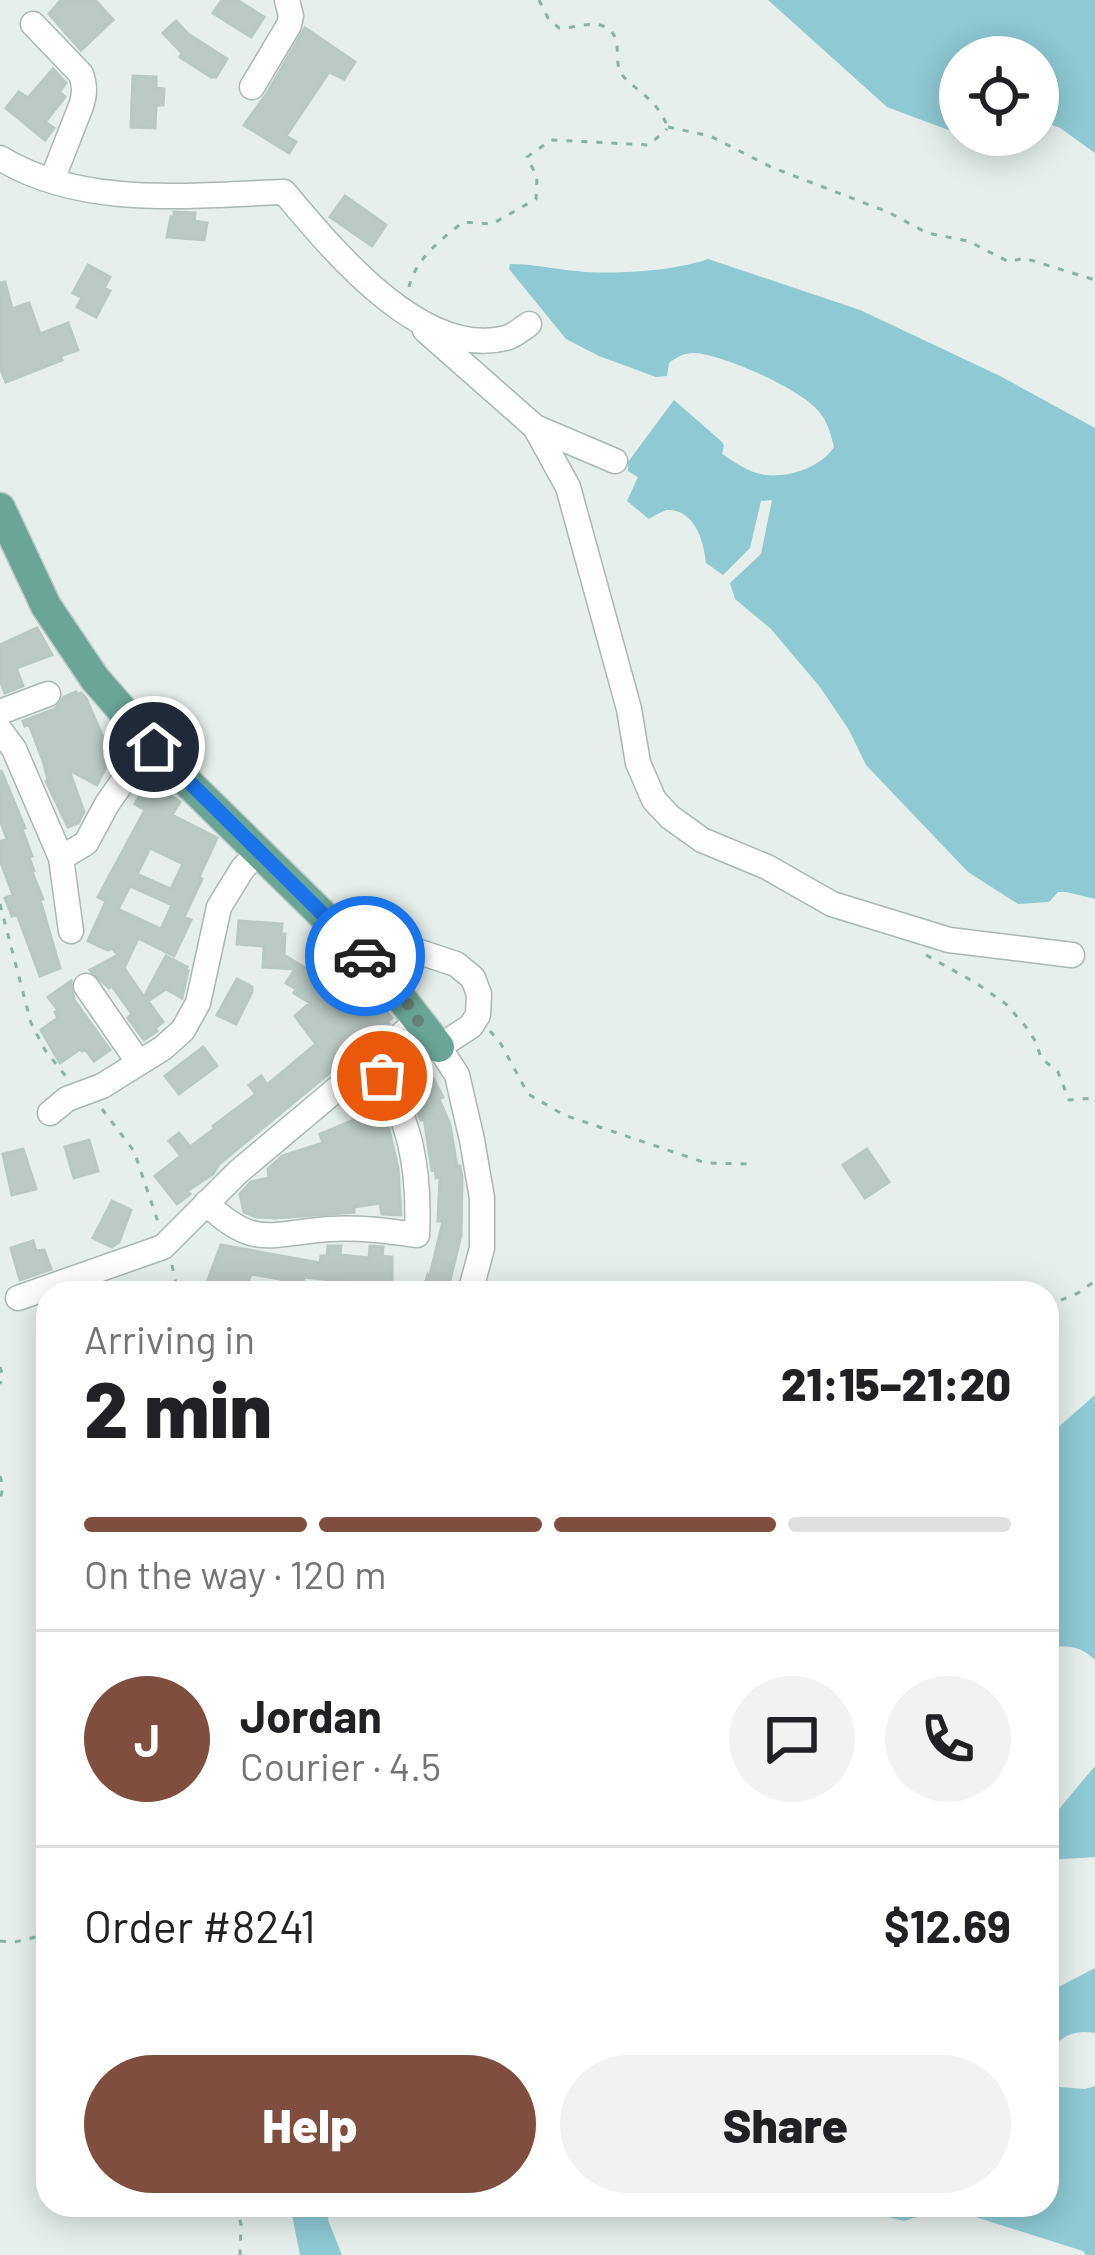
<!DOCTYPE html>
<meta charset="utf-8">
<style>
body{margin:0;font-family:Barlow,sans-serif;background:#f2f2f2;color:#202124;height:100vh;display:flex;flex-direction:column;font-size:45px;white-space:nowrap}
*{box-sizing:border-box;margin:0}
p{font-size:39px;color:#757577}
.icon{flex:none;width:66px;height:66px;fill:none;stroke:currentColor;stroke-width:2;stroke-linecap:round;stroke-linejoin:round}
.map{position:relative;flex:1;overflow:hidden}
.panel{position:absolute;left:36px;top:1281px;width:1023px;height:936px;display:flex;flex-direction:column;background:#fff;border-radius:36px;box-shadow:0 6px 30px #0003}
.panel>*{flex:none}
.controls{position:absolute;left:939px;top:36px;display:grid;gap:24px}
.controls a{display:grid;place-items:center;width:120px;height:120px;border-radius:50%;background:#fff;box-shadow:0 6px 30px #0003;font-size:60px}
.pin{position:absolute;display:grid;place-items:center;width:102px;height:102px;color:#fff;margin:-51px;border:6px solid #fff;border-radius:50%;box-shadow:0 3px 12px #0007}
.courier{position:absolute;display:grid;place-items:center;width:120px;height:120px;margin:-60px;border:9px solid #1a73e8;border-radius:50%;background:#fff;color:#222;box-shadow:0 3px 15px #0007}
.overview em{font-style:normal;font-weight:800}
.overview div{display:flex;flex-direction:column-reverse}
.overview{display:flex;align-items:center;justify-content:space-between;height:204px;padding:0 48px}
h1{font-size:78px;font-weight:800;line-height:90px}
.bar{display:grid;grid-template-columns:repeat(4,1fr);gap:18px 12px;align-content:center;height:144px;padding:0 48px}
.bar i{height:15px;border-radius:9px;background:#e0e0e0}
.bar .selected{background:#7f4e3f}
.bar p{grid-column:span 4}
.line{display:flex;align-items:center;gap:30px;padding:0 48px;border-top:3px solid #e0e0e0}
.line div{flex:1}
.round{display:grid;place-items:center;flex:none;width:126px;height:126px;border-radius:63px;background:#f2f2f2}
.cta{display:flex;gap:24px;margin-top:auto;padding:24px 48px}
.cta a{flex:1;height:138px;border-radius:72px;background:#7f4e3f;color:#fff;font-size:48px;font-weight:800;line-height:138px;text-align:center}
.cta a+a{background:#f2f2f2;color:#202124}
.map>svg:first-child{display:block}
</style>
<div class="map">
<svg width="1095" height="2255" viewBox="0 0 1095 2255">
<rect width="100%" height="100%" fill="#e6efeb"/>
<!-- water -->
<path fill="#8ec9d4" d="M768,0H1095V153L1060,128L1038,120V57H960L959,134L887,107Z
M708,259L860,310L1000,376L1095,428V899L1066,892H1058L1049,902L1018,904L968,872L866,765L849,730L820,687L771,629L735,599L730,583L761,554L772,500L761,501L750,548L723,575L706,563C704,542 695,509 667,510C665,510 650,518 649,519L627,501L638,477L628,471V462L674,400L721,441L724,445L722,454C735,462 749,473 765,475C788,478 822,467 834,447C831,435 828,423 820,413C804,390 722,354 694,353C684,353 677,357 669,363L667,376L656,377L599,356L566,339L509,269L510,264C533,264 554,269 576,271C611,275 675,271 708,259Z
M1095,1395V1660C1080,1645 1068,1646 1047,1647V1437Z
M1095,1766V1857L1047,1860V1814L1059,1809Z
M1095,1968V2033C1072,2029 1061,2037 1047,2054V1993Z
M1047,2086L1085,2089L1095,2086V2255H1086L1083,2251L963,2213L920,2216L904,2221L837,2205H1047Z
M290,2205H331L328,2220L342,2255H300Z"/>
<!-- building -->
<path fill="#bbcac4" stroke="#b8c9c2" stroke-width="3" fill-rule="evenodd" d="M61,0H95L113,20L81,50L49,14Z
M222,0H237L264,17L251,37L213,13Z
M176,21L188,34L227,59L216,77H211L180,57L182,53L163,33Z
M305,28L355,62L344,79L329,72L286,136L296,142L289,153L244,125L266,95Z
M53,69L66,83L59,92L65,97L45,122L54,128L45,140L6,108L19,92L28,98Z
M133,76L156,77V88L164,89L163,105H156L155,128L131,127Z
M345,196L386,225L372,246L330,217Z
M174,212L195,213L194,221L207,223L204,240L167,237L171,217L174,218Z
M88,265L110,277L104,288L110,291L96,317L77,307L82,298L73,293Z
M5,282L12,309L29,303L40,334L68,323L78,350L60,356L62,360L6,382L0,367V283Z
M37,628L52,655L16,668L23,686L5,693L0,680V645Z
M76,692V695L81,693L86,698L112,758L106,760L107,765L97,785L69,770L84,812L78,823L68,827L46,781L48,780L43,761L29,724L25,726L23,721L55,709L64,697Z
M1,770L25,828L22,829L32,856L29,857L34,871L32,872L43,899L40,900L60,968L40,976L17,914L12,916L5,898L13,895L0,860V842L7,839L0,820Z
M151,775L163,785L161,789L180,802L172,815L217,838L199,877L202,879L184,917L191,920L174,956L138,938L124,968L144,997L166,956L187,967L185,970L188,971L182,998L166,989L148,1001L163,1022L155,1028L157,1031L144,1040L128,1018L132,1014L112,986L109,988L90,970L118,955L112,948L108,950L88,941L106,901L98,897L145,810L135,804ZM150,848L183,864L171,889L137,874ZM130,886L172,905L161,929L118,909Z
M239,921L282,924L281,934H285L284,955L344,992L355,1006L372,993L392,1018L387,1022L389,1024L219,1164L213,1174L187,1191L190,1194L177,1204L155,1176L181,1156L169,1141L179,1133L190,1147L214,1129L213,1126L256,1094L249,1085L261,1076L267,1085L316,1044L295,1016L310,1003L294,993L296,989L286,983L295,969L263,967L264,946L237,944Z
M237,979L252,987V992L236,1024L217,1015Z
M71,981L74,1000L110,1050L94,1061L85,1049L82,1051L80,1049L60,1063L41,1030L58,1018L55,1012L58,1010L48,997Z
M203,1047L217,1066L179,1094L165,1076Z
M418,1051L443,1097L439,1099L450,1125L457,1167L460,1166L462,1178L461,1235L447,1293H423L428,1274L430,1275L443,1221H438L440,1177L436,1178L435,1169L432,1170L424,1118L421,1120L415,1105L418,1104L396,1063Z
M363,1088L367,1097L373,1094L389,1130L398,1168L401,1215L382,1214L380,1203L354,1207V1212L276,1218L256,1217L244,1212L240,1194L251,1182L269,1178L268,1169L282,1156L323,1143L320,1134L359,1118L351,1099Z
M89,1140L98,1171L74,1178L65,1147Z
M23,1149L36,1189L12,1195L3,1154Z
M867,1149L889,1182L865,1198L843,1165Z
M112,1201L131,1210L119,1242L112,1247L93,1238Z
M33,1241L36,1251L44,1250L51,1269L20,1280L11,1248Z
M221,1245L320,1263L321,1256H327L328,1246H341L340,1255L369,1258L370,1246L383,1247L382,1256L392,1257V1287L304,1277L303,1283L251,1274L244,1293H203Z"/>
<g fill="none" stroke-linecap="round" stroke-linejoin="round">
<!-- minor casing -->
<g stroke="#a8b8b2" stroke-width="27">
<path id="minor" d="M33,24L81,74C85,86 85,94 81,106L52,180
M252,87L289,25L291,16L287,0
M0,158C84,209 191,195 284,192C332,249 422,360 506,338C514,336 522,329 529,324
M425,330L535,427L615,461
M535,427L568,487L629,709L638,763L654,800L670,817L702,840L767,867L832,904L949,940L1072,955
M0,712L48,694
M0,730L14,749L61,858L71,931
M61,858L86,843L107,804L128,774L154,747
M351,943L386,941L456,964L473,978L479,994L478,1015L471,1026L439,1047L457,1075L472,1140L482,1198V1248L470,1293
M86,986L139,1063
M50,1113L67,1099L102,1086L163,1048L183,1030L198,1003L219,907L243,868L259,852
M206,1203C255,1250 270,1233 330,1229C359,1227 388,1231 417,1235C420,1169 411,1116 372,1061
M18,1298L163,1247L238,1172L420,1019"/>
</g>
<!-- major casing -->
<g stroke="#c2cac8" stroke-width="33">
<path id="major" d="M0,508L46,606L95,679L172,767L380,971L439,1047"/>
</g>
<!-- path -->
<path stroke="#86b3a5" stroke-width="3" stroke-dasharray="6 9" stroke-linecap="butt" d="M539,0L548,18L559,28C573,29 592,20 605,27C622,35 615,54 619,69C624,85 657,96 667,126
M668,127L710,136L771,167L888,212L927,233L968,241L1009,262L1024,258L1095,280
M409,287C416,258 441,240 463,222L492,224L536,199L537,177L527,157L551,140L649,145L667,129
M0,904L31,1023L45,1050L68,1079
M926,955L976,983L1006,1004L1026,1027L1036,1042L1041,1058L1058,1072L1069,1100L1095,1098
M490,1031L501,1044L528,1094L564,1115L706,1163L751,1164
M102,1109L134,1151L158,1222
M172,1265L178,1293
M1047,1306L1078,1293L1095,1281
M0,1367L3,1377L0,1384
M0,1476L3,1487L0,1500
M0,1941L15,1942L48,1934
M237,2205L241,2225L240,2255"/>
<!-- minor -->
<use href="#minor" stroke="#fff" stroke-width="24"/>
<!-- major -->
<use href="#major" stroke="#6aa596" stroke-width="30"/>
</g>
<g fill="none" stroke-linecap="round" stroke-linejoin="round">
<!-- done -->
<path stroke="#687f78" stroke-width="12" stroke-dasharray="0 21.6" d="M365,956L380,970L420,1019L372,1061L382,1076"/>
<!-- route -->
<path stroke="#1a73e8" stroke-width="15" d="M154,747L365,956"/>
</g>
</svg>
<div class="controls">
<a><svg class="icon" aria-label="locate" viewBox="0 0 24 24"><circle cx="12" cy="12" r="6"/><path d="M12 2v4M12 18v4M2 12h4M18 12h4"/></svg></a>
</div>
<div class="pin" style="left:382px;top:1076px;background:#ea580c"><svg class="icon" aria-label="bag" viewBox="0 0 24 24"><path d="M5 8h14l-1 12H6zM9 8a3 3 0 0 1 6 0"/></svg></div>
<div class="pin" style="left:154px;top:747px;background:#1f2937"><svg class="icon" aria-label="home" viewBox="0 0 24 24"><path d="M3 11l9-7 9 7M6 9v11h12V9"/></svg></div>
<div class="courier" style="left:365px;top:956px"><svg class="icon" aria-label="car" viewBox="0 0 24 24"><path d="M5 17H2v-5l4-1 3-4h7l3 4 3 1v5h-3M9 17h6M6 11h13"/><circle cx="7" cy="17" r="2"/><circle cx="17" cy="17" r="2"/></svg></div>
<section class="panel">
<div class="overview"><div><h1>2 min</h1><p>Arriving in</p></div><em>21:15–21:20</em></div>
<div class="bar"><i class="selected"></i><i class="selected"></i><i class="selected"></i><i></i><p>On the way · 120 m</p></div>
<div class="line" style="height:216px"><b class="round" style="background:#7f4e3f;color:#fff">J</b><div><b>Jordan</b><p>Courier · 4.5</p></div><a class="round"><svg class="icon" aria-label="chat" viewBox="0 0 24 24"><path d="M4 5h16v11H9l-5 4z"/></svg></a><a class="round"><svg class="icon" aria-label="phone" viewBox="0 0 24 24"><path d="M5 4h4l2 5-3 2q2 4 5 5l2-3 5 2v4C11 20 4 13 5 4z"/></svg></a></div>
<div class="line" style="height:156px"><div>Order #8241</div><b>$12.69</b></div>
<div class="cta"><a>Help</a><a>Share</a></div>
</section>
</div>
